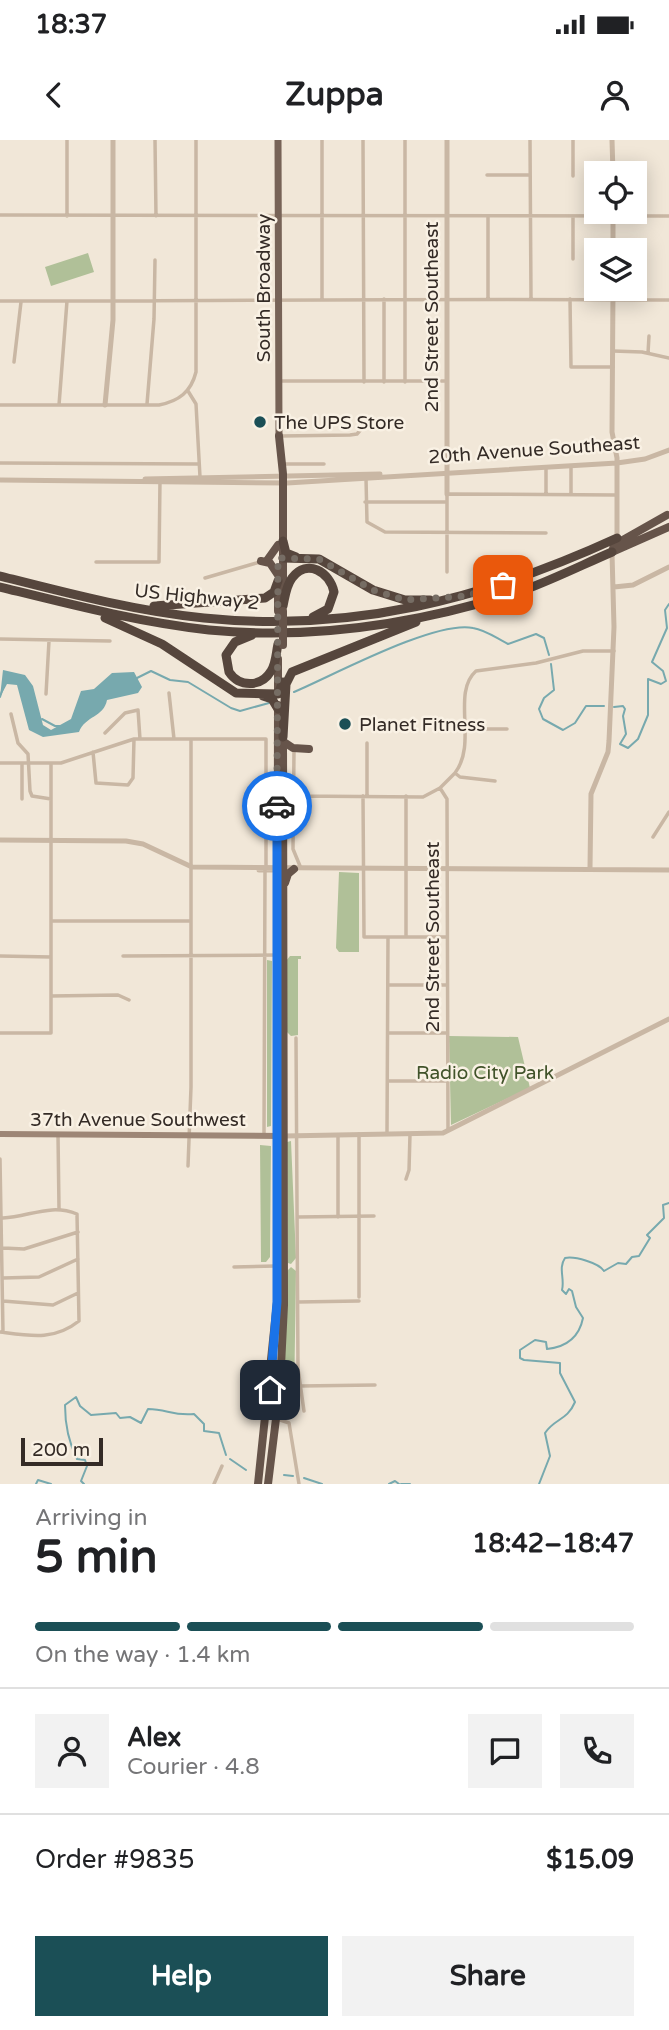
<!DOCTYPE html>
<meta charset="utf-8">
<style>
body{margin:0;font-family:"Varela Round",sans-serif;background:#f2f2f2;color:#202124;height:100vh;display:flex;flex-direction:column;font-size:26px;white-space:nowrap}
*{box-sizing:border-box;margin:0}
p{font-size:23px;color:#757577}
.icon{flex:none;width:38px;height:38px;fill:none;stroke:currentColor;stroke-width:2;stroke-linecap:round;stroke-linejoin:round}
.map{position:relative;height:1344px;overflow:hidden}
.sheet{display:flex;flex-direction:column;background:#fff;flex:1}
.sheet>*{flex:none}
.tools{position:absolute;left:584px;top:21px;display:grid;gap:14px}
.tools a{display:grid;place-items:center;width:63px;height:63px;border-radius:0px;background:#fff;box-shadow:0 4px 18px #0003;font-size:35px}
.scale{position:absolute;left:21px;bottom:18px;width:82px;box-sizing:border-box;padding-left:7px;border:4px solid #342b26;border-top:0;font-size:19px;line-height:24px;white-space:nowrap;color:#342b26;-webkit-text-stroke:5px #f9f1e4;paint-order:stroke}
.pin{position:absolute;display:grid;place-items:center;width:60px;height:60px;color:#fff;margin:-30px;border-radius:14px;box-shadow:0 4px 10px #0006}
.courier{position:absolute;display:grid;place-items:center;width:70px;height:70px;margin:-35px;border:5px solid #1a73e8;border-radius:50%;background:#fff;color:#222;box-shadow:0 2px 9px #0007}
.head em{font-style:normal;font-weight:700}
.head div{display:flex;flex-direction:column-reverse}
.head{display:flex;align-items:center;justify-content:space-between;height:119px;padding:0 35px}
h1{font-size:46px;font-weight:700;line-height:52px}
.bar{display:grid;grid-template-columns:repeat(4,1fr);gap:10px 7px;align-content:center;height:84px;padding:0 35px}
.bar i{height:9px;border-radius:5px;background:#e0e0e0}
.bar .active{background:#1b4f56}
.bar p{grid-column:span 4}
.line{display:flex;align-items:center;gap:18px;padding:0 35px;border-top:2px solid #e0e0e0}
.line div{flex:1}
.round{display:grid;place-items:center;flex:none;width:74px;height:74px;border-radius:0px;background:#f2f2f2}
.action{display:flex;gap:14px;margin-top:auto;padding:14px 35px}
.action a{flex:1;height:80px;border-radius:0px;background:#1b4f56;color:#fff;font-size:28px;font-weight:700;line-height:80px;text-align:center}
.action a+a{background:#f2f2f2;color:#202124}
.status{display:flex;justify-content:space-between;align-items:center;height:49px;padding:0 35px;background:#fff;direction:ltr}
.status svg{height:19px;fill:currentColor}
header{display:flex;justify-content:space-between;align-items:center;height:91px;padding:0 35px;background:#fff;font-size:32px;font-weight:700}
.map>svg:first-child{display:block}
</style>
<div class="status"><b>18:37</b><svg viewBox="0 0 49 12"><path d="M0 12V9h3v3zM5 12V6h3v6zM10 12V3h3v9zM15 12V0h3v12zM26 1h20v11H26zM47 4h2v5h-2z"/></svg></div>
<header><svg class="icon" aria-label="back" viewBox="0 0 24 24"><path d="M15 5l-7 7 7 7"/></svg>Zuppa<svg class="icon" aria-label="person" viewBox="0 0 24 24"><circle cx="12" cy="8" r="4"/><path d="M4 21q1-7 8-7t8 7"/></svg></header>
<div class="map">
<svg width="669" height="1344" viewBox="0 0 669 1344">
<rect width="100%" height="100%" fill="#f1e7d8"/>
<!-- green -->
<path fill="#b0c098" d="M88,113L94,132L51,146L45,127Z
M339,732L359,733V812H339L336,808Z
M290,816H301V819H298V895L291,896L286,891V821Z
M267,820L272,821L271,986L267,987Z
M449,896L518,897L530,948L451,985Z
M291,1001L296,1118L291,1124L288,1123L287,1002Z
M260,1005L271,1006L270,1117L266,1122H261Z
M291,1127L296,1131L294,1261L283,1277L279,1272L286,1132Z"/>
<!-- water -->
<path fill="#77a9ae" d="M3,530L25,535L33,546L43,585L51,590L71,579L81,551L94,549L112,533L134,532L142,547L138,553L107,560C104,577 85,576 79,592L43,597L29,590L17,545L7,544L0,557Z"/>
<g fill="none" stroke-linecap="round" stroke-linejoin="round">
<!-- stream -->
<path stroke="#77a9ae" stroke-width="2" d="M551,524L554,550L544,558L539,569L543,579L563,590L575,583L586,566H604
M137,538L151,531L170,540L188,542L231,568L240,571L269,563
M294,552C332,536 435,480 473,488C486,490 496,498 508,504L536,494L544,498L549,515
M0,557L4,545
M614,567L623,566L625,569L623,576L626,594L620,604L628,608L638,599L648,575V539L661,544L666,541L663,531L652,522L667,488L665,470L669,464
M42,579L55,586H63
M230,1319L246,1330
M284,1335L293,1336
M304,1338L322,1344
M36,1344L38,1340L51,1344
M84,1344L81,1341L87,1326L85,1320L77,1319C69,1303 65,1283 65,1265L76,1257L80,1266L91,1275L116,1273L120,1278L130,1277L141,1283L148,1269C167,1269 172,1276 194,1274L204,1284V1291L219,1293L226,1315
M389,1344L395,1341L399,1344
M401,1344H410
M539,1344L550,1316L545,1293C555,1278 567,1281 575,1262L560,1233V1223L524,1220L520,1218V1210L535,1200L546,1202L547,1209C566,1207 579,1198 583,1178L576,1167L572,1151L569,1149L566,1154L562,1150C565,1139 558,1128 565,1118C575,1116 599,1123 604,1131L618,1123L626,1124L632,1117L639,1116L650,1098L647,1095L664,1078L663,1065L669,1063"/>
<!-- minor -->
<path stroke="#c9b7a4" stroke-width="3.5" d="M67,0V76
M155,0L156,76
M322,0V159
M363,0L364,242
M405,0V242
M530,0L531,158
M573,0V36
M487,35H530
M0,75L669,76
M573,119V76
M488,158V77
M384,159V242
M570,159L571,227H613
M0,161C223,161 446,158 669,160
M613,211L642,212L669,218
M648,213L649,196
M14,222L21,162
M279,241H447
M188,251L196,264L200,337
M147,264L154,179L155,120
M0,265H159C179,261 191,252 196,232V0
M59,265L67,161
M281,296L350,295L357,294L363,287
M0,323L198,324
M284,324H324
M571,326V355
M366,338L367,382L385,392L546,393
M546,355V329
M365,362H447
M96,422H159L160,340
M447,432V354L616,355
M205,438L260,422
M0,499L110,501
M169,553L174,599
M46,554L49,501
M11,574L18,603L28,614L30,651L32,656L51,659
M466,589H507
M105,593L125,573L138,570L140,599
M367,603V656
M294,611L293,709L300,726
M93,612L96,643L128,645L133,638L134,599
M0,623H61L134,599H266V726
M455,633C478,603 451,553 476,531L536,523L583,511H614
M440,648L447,659L448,990
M294,656L423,657L440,648L455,633L460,637L495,641
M363,656L364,797H447
M406,656V797
M22,659V623
M653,697L669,672
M51,781H191
M0,816L51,817
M123,816L277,815
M388,845H447
M51,856L118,855L129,860
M0,893H51V625
M388,893H447
M296,898L298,1229L304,1271
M388,941H447
M387,994L388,797
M58,995L59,1068
M264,995L265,730
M0,1019L3,1192
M188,1026L191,947V599
M406,1039L409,1030L410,994
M298,1077L374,1076
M338,1077V995
M3,1108L24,1109L78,1092
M234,1127L275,1126
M3,1138L39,1137L78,1119
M359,1157V994
M3,1161L53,1165L78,1153
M298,1162L359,1161
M0,1192C30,1196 54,1201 79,1181L77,1074C50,1063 29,1077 3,1078
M300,1246L375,1245
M266,1275L289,1283L299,1344
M214,1344L222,1326"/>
<!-- tertiary -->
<path stroke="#c9b7a4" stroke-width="5" d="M447,0V354
M612,0L613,33
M613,110V72
M613,149L612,292L617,318V398
M105,265L113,180V0
M145,339L380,334
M0,340L287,343L617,323L645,319L669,310
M614,447L633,445L669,427
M0,700L126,701L143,704L192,727L669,730
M590,728L591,654L608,612L609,601L614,487L612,413
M259,730H281
M284,996L443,993L669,879"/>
<!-- secondary -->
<path stroke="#9d8676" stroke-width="6" d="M0,994L282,996"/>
<!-- primary -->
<path stroke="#776357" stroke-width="7" d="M278,0L279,296"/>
<!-- trunk -->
<path stroke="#66544a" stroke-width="8" d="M279,296L283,334V457
M612,412L614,405L667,375
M612,412L669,387
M268,419L278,405
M261,421L270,423L278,435
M278,471V449
M278,552V519
M284,602L293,608L309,609
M285,743L288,734L294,729
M258,1344L277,1162L278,565
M268,1344L280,1246L284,1165L283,592"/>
<!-- motorway -->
<path stroke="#56463d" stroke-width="9" d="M283,401L286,413L296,417
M283,418L319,419L373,450L405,460H430
M0,436C67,453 135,471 204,478C352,493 484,459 617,398
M0,447C69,464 138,482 209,490C314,500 423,483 524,450C554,439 582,425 612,412
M154,466L265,458L274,452L278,441
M283,466C285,457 286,446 292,438C307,418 330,432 334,452L328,469L313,477
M105,478L162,504L236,553L278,554L283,542
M252,495L235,502L226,515L229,532C239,547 261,548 271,531C276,524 276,513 278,504
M263,556L272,559L278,569
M283,597L286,544L292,532L416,482"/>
<!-- trunk-bridge -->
<path stroke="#66544a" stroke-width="8" d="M283,471V505"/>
</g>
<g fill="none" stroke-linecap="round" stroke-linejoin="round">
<!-- done -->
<path stroke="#766d64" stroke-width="7" stroke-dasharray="0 12.6" d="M277,666L278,418L319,419L373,450L405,460L466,456L503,445"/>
<!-- route -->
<path stroke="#1a73e8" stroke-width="9" d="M270,1250L277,1162V666"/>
</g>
<!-- markers -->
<g fill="#1b4f56" stroke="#f9f1e4" stroke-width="2.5">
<circle cx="260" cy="282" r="7"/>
<circle cx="345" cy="584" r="7"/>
</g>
<g text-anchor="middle" stroke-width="5" stroke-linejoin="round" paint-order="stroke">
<!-- street labels -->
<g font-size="19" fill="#342b26" stroke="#f9f1e4">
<text transform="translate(263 148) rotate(-90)" y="7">South Broadway</text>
<text transform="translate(431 177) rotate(-90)" y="7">2nd Street Southeast</text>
<text transform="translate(534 309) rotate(-4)" y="7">20th Avenue Southeast</text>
<text transform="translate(197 456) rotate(6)" y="7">US Highway 2</text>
<text transform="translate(432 797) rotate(-90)" y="7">2nd Street Southeast</text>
<text x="138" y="986">37th Avenue Southwest</text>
</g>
<!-- poi labels -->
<g font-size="19" fill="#342b26" stroke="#f9f1e4" text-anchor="start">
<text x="274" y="289">The UPS Store</text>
<text x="359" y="591">Planet Fitness</text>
</g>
<!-- park labels -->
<g font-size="19" fill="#41532a" stroke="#f9f1e4">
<text x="485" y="939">Radio City Park</text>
</g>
</g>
</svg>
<div class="tools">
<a><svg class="icon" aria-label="locate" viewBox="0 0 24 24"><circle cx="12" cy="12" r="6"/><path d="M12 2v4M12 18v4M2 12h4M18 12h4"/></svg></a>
<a><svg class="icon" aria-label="layers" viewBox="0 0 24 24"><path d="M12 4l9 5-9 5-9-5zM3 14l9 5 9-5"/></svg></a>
</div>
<div class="scale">200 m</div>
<div class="pin" style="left:503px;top:445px;background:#ea580c"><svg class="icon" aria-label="bag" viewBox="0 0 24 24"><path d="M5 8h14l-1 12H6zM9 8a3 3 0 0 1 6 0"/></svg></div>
<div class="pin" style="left:270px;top:1250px;background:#1f2937"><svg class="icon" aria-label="home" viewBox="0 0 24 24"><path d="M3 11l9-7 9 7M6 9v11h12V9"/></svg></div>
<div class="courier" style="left:277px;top:666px"><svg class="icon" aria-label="car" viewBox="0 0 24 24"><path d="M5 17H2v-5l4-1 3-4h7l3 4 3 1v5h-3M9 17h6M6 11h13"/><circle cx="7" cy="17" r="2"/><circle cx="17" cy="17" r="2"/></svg></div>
</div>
<section class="sheet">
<div class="head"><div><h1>5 min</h1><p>Arriving in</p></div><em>18:42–18:47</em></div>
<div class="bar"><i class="active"></i><i class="active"></i><i class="active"></i><i></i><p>On the way · 1.4 km</p></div>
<div class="line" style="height:126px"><a class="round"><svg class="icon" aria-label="person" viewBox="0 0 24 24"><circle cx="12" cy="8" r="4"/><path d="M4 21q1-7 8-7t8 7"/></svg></a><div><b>Alex</b><p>Courier · 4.8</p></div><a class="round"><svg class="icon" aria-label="chat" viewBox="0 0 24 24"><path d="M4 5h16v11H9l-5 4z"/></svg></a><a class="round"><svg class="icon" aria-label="phone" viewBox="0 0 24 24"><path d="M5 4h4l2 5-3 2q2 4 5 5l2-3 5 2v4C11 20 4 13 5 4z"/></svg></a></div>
<div class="line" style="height:91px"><div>Order #9835</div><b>$15.09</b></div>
<div class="action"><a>Help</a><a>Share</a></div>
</section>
